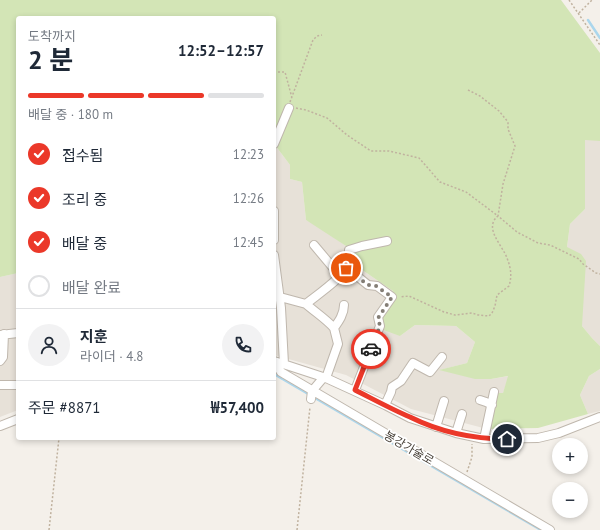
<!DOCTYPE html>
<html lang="ko">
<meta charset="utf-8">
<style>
body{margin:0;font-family:"PT Sans","Noto Sans KR",sans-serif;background:#f2f2f3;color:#1f2937;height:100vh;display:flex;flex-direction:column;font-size:15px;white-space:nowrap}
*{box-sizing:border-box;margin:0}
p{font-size:13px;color:#747a83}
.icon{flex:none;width:22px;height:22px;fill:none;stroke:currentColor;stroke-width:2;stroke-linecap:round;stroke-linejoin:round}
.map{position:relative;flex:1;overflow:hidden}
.side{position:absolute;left:16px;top:16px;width:260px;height:424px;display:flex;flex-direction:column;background:#fff;border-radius:4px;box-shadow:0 2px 6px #0003}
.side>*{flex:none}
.controls{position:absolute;left:552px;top:438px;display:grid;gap:8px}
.controls a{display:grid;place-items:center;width:36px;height:36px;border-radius:50%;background:#fff;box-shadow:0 2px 6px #0003;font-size:20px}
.pin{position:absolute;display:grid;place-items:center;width:34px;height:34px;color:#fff;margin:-17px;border:2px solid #fff;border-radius:50%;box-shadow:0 1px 4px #0007}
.courier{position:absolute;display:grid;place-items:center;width:40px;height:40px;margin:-20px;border:3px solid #eb3829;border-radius:50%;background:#fff;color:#222;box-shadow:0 1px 5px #0007}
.head em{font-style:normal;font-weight:700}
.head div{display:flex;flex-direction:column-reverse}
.head{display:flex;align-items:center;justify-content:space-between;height:68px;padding:0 12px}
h1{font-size:26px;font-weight:700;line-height:30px}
.bar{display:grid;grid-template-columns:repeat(4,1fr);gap:6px 4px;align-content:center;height:48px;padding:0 12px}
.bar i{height:5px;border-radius:3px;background:#e0e1e3}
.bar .active{background:#eb3829}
.bar p{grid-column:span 4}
.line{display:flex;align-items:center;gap:10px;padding:0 12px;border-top:1px solid #e0e1e3}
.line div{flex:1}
.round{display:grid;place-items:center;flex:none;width:42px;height:42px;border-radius:21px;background:#f2f2f3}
ol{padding:0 12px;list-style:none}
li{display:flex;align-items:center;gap:12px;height:44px}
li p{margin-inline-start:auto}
li .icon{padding:4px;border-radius:50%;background:#eb3829;color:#fff;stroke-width:4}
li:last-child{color:#747a83}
li i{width:22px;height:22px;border:2px solid #e0e1e3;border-radius:50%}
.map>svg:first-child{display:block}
</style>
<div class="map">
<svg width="600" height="530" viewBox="0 0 600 530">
<rect width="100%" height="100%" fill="#f4f0ea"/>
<!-- residential -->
<path fill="#e7e1d8" d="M274,127L277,131L275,145L290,165V179L302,182L306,220L313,223L346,246L352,263L393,291L400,336L415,325L456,326L475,342L467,363L440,370L491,379L509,376L503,393L487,429L411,409L346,375L274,355Z
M585,140H600V346L592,338L582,326L567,247L570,224L585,209Z
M18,273V410L0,417V277Z
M600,369V411L588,414L580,395L589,376Z"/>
<!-- green -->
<path fill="#d3e5b6" d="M0,0H561L600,53V141L585,140V209L570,224L567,247L581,254L586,261L582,326L592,338L600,346V369L589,376L580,395L588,414L538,428L487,429L491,393H503L508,376L491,379H475L439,370L467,363L475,342L456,326L415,325L400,336L378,328L393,291L352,263L346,246L306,220L302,182L290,179V165L275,145L277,131L274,127V18H18V273L0,277Z"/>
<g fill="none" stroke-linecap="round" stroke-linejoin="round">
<!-- stream -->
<path stroke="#abd6ec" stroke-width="2.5" d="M588,20L600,38
M274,374L541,530"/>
<!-- minor casing -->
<g stroke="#bfb7ad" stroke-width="10">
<path id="minor" d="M274,144L289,108
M274,211V240
M314,245L340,276
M274,255L281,308L284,364
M347,268L368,285L377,286L392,297L378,317L380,326L355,390
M280,297L306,304C317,295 342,278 348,266C351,261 350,256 349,250L362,246L387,241
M306,304C315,312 326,319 334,328
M0,335L18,333
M0,361L3,357L4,334
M274,361L326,378L385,405L410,418L456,433L484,439L538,438L559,433L600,417
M274,361L281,372L550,530
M326,378L338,344L334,328C339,321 344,314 344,305
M0,385H18
M311,399L312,391L324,377
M480,400L486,402L492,405
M385,405L391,392L392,387L401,381L413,363L430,372L442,357
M0,426L18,419
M436,427L444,401
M456,433L462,414
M484,439L494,392"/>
</g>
<!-- path -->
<path stroke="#c0b29f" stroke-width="1.5" stroke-dasharray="2 2" stroke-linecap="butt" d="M569,0L600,45
M579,13L592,0
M274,72H285L292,98
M468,90L480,96L499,111L508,122V129L515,146L503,184L498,216L517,232L538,243L550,245L579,259L583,264L596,273L600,274
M290,102L313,40L317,36L322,35
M296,108L306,110L327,118L347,135L371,151H389L419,158L440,182L466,192L498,216C483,228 503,246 507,258C511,268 512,276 509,286L497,295L495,306L492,313L489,316L478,315L472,313L455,315L444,312L409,296L400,297
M467,472L472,457V444
M49,530L59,438
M297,530L310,407"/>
<!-- minor -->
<use href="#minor" stroke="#fff" stroke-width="8"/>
</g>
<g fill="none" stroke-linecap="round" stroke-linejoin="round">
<!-- done -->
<path stroke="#847e76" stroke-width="4" stroke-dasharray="0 7.2" d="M346,268L368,285L376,286L392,297L378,318L380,326L371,349"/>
<!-- route -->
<path stroke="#eb3829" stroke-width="5" d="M371,349L355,390C373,399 391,409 410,417C440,432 474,439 507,439"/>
</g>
<g text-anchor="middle" stroke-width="3.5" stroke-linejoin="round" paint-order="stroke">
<!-- street labels -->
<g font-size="12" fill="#474038" stroke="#fff">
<text transform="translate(409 448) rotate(30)" y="4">봉강가술로</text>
</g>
</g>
</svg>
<div class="controls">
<a>+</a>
<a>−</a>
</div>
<div class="pin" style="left:346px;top:268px;background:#ea580c"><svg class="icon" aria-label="bag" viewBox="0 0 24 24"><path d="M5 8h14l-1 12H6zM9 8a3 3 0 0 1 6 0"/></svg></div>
<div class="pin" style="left:507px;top:439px;background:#1f2937"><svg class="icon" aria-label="home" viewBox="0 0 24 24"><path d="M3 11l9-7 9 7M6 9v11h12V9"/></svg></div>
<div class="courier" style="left:371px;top:349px"><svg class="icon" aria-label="car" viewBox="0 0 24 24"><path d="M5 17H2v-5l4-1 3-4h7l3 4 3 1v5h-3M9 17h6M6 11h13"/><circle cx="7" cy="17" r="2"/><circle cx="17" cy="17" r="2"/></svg></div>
<section class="side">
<div class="head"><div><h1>2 분</h1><p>도착까지</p></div><em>12:52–12:57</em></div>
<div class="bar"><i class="active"></i><i class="active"></i><i class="active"></i><i></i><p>배달 중 · 180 m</p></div>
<ol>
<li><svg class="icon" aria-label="check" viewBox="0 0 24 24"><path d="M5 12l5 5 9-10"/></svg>접수됨<p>12:23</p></li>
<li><svg class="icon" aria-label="check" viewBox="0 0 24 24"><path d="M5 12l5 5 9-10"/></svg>조리 중<p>12:26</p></li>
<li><svg class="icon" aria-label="check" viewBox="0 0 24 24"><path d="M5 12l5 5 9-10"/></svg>배달 중<p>12:45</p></li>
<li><i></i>배달 완료</li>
</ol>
<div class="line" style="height:72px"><a class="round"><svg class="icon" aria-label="person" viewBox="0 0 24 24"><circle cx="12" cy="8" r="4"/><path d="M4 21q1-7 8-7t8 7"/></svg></a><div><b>지훈</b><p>라이더 · 4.8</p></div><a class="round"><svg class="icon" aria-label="phone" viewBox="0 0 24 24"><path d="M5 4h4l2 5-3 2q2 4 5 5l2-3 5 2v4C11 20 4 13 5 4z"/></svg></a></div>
<div class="line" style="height:52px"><div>주문 #8871</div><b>₩57,400</b></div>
</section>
</div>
